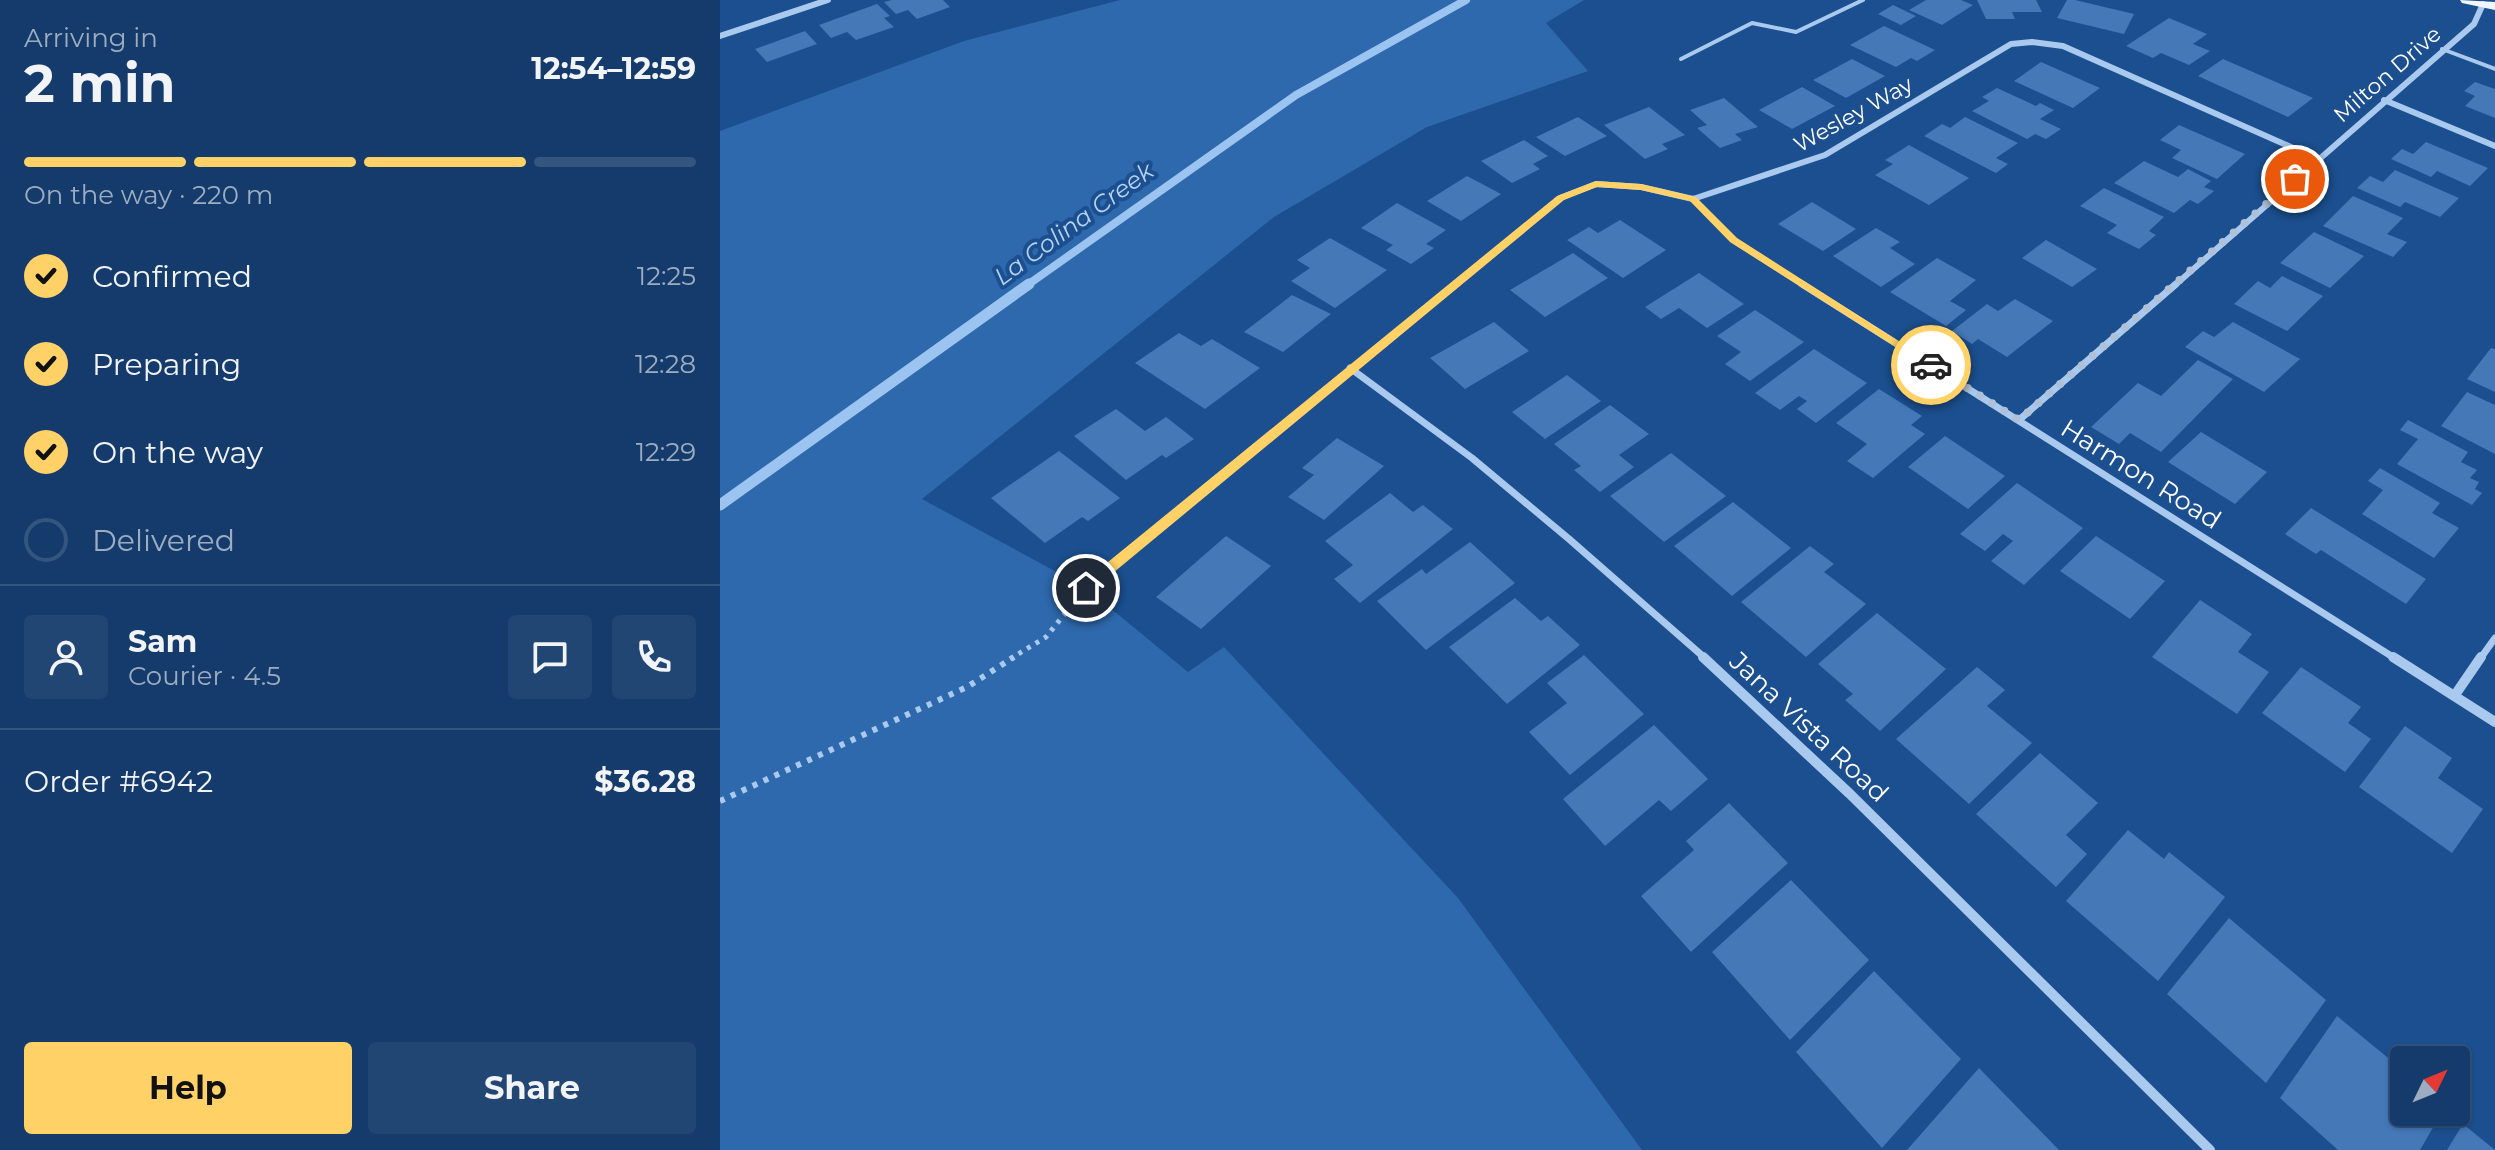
<!DOCTYPE html>
<meta charset="utf-8">
<style>
body{margin:0;font-family:Montserrat,sans-serif;background:#214673;color:#f1f3f6;height:100vh;display:flex;flex-direction:column;font-size:30px;white-space:nowrap}
*{box-sizing:border-box;margin:0}
p{font-size:26px;color:#9dadc1}
.icon{flex:none;width:44px;height:44px;fill:none;stroke:currentColor;stroke-width:2;stroke-linecap:round;stroke-linejoin:round}
.map{position:relative;flex:1;overflow:hidden}
.panel{display:flex;flex-direction:column;background:#143b6b;width:720px}
.panel>*{flex:none}
.needle{width:52px;rotate:47deg}
.controls{position:absolute;left:1670px;top:1046px;display:grid;gap:16px}
.controls a{display:grid;place-items:center;width:80px;height:80px;border-radius:8px;background:#143b6b;box-shadow:0 2px 6px #0004,0 0 0 2px #33557e;font-size:40px}
.pin{position:absolute;display:grid;place-items:center;width:68px;height:68px;color:#fff;margin:-34px;border:4px solid #fff;border-radius:50%;box-shadow:0 2px 8px #0007}
.courier{position:absolute;display:grid;place-items:center;width:80px;height:80px;margin:-40px;border:6px solid #ffd166;border-radius:50%;background:#fff;color:#222;box-shadow:0 2px 10px #0007}
.overview em{font-style:normal;font-weight:700}
.overview div{display:flex;flex-direction:column-reverse}
.overview{display:flex;align-items:center;justify-content:space-between;height:136px;padding:0 24px}
h1{font-size:52px;font-weight:700;line-height:60px}
.bar{display:grid;grid-template-columns:repeat(4,1fr);gap:12px 8px;align-content:center;height:96px;padding:0 24px}
.bar i{height:10px;border-radius:6px;background:#33557e}
.bar .current{background:#ffd166}
.bar p{grid-column:span 4}
.line{display:flex;align-items:center;gap:20px;padding:0 24px;border-top:2px solid #33557e}
.line div{flex:1}
.round{display:grid;place-items:center;flex:none;width:84px;height:84px;border-radius:8px;background:#214673}
ol{padding:0 24px;list-style:none}
li{display:flex;align-items:center;gap:24px;height:88px}
li p{margin-inline-start:auto}
li .icon{padding:8px;border-radius:50%;background:#ffd166;color:#111;stroke-width:4}
li:last-child{color:#9dadc1}
li i{width:44px;height:44px;border:4px solid #33557e;border-radius:50%}
.action{display:flex;gap:16px;margin-top:auto;padding:16px 24px}
.action a{flex:1;height:92px;border-radius:8px;background:#ffd166;color:#111;font-size:32px;font-weight:700;line-height:92px;text-align:center}
.action a+a{background:#214673;color:#f1f3f6}
main{display:flex;flex:1;min-height:0}
.map>svg:first-child{display:block}
</style>
<main>
<section class="panel">
<div class="overview"><div><h1>2 min</h1><p>Arriving in</p></div><em>12:54–12:59</em></div>
<div class="bar"><i class="current"></i><i class="current"></i><i class="current"></i><i></i><p>On the way · 220 m</p></div>
<ol>
<li><svg class="icon" aria-label="check" viewBox="0 0 24 24"><path d="M5 12l5 5 9-10"/></svg>Confirmed<p>12:25</p></li>
<li><svg class="icon" aria-label="check" viewBox="0 0 24 24"><path d="M5 12l5 5 9-10"/></svg>Preparing<p>12:28</p></li>
<li><svg class="icon" aria-label="check" viewBox="0 0 24 24"><path d="M5 12l5 5 9-10"/></svg>On the way<p>12:29</p></li>
<li><i></i>Delivered</li>
</ol>
<div class="line" style="height:144px"><a class="round"><svg class="icon" aria-label="person" viewBox="0 0 24 24"><circle cx="12" cy="8" r="4"/><path d="M4 21q1-7 8-7t8 7"/></svg></a><div><b>Sam</b><p>Courier · 4.5</p></div><a class="round"><svg class="icon" aria-label="chat" viewBox="0 0 24 24"><path d="M4 5h16v11H9l-5 4z"/></svg></a><a class="round"><svg class="icon" aria-label="phone" viewBox="0 0 24 24"><path d="M5 4h4l2 5-3 2q2 4 5 5l2-3 5 2v4C11 20 4 13 5 4z"/></svg></a></div>
<div class="line" style="height:104px"><div>Order #6942</div><b>$36.28</b></div>
<div class="action"><a>Help</a><a>Share</a></div>
</section>
<div class="map">
<svg width="1775" height="1150" viewBox="0 0 1775 1150">
<rect width="100%" height="100%" fill="#1b4f8f"/>
<!-- green -->
<path fill="#2e69ad" d="M400,0H864L826,23L868,71L707,127L554,217L202,499L366,588L468,672L504,647L738,898L922,1150H0V131L244,41Z"/>
<g fill="none" stroke-linecap="round" stroke-linejoin="round">
<!-- stream-far1 -->
<path stroke="#9cc4f0" stroke-width="8" d="M306,286L576,95L746,0"/>
<!-- stream -->
<path stroke="#9cc4f0" stroke-width="11" d="M0,505L309,284"/>
</g>
<!-- building -->
<path fill="#4478b7" d="M172,0H223L230,7L197,19L188,10L176,14L164,2Z
M1206,0H1241L1253,5L1222,25L1189,10Z
M1257,0H1316L1322,12H1292L1295,19H1266Z
M1347,0H1355L1414,14L1404,34L1337,18Z
M157,4L170,16L164,18L174,27L136,40L127,32L111,38L99,25Z
M1173,5L1196,16L1181,25L1158,14Z
M1449,18L1487,34L1473,44L1490,51L1469,65L1441,53L1433,58L1406,46Z
M1164,26L1215,50L1197,61L1191,58L1176,67L1130,45Z
M85,31L97,44L47,62L35,49Z
M1132,59L1165,76L1126,98L1093,80Z
M1503,59L1593,98L1568,117L1478,76Z
M1321,62L1380,88L1353,108L1294,81Z
M1755,82L1775,89V118L1745,106L1755,96L1744,91Z
M1082,87L1115,106L1072,129L1039,110Z
M1277,88L1316,106L1320,103L1334,110L1320,119L1341,129L1326,139L1315,134L1307,139L1252,111L1269,101L1262,97Z
M1004,98L1038,127L1015,134L1022,140L1000,148L977,128L987,125L970,110Z
M929,107L965,135L942,144L948,149L925,159L884,125Z
M858,117L887,136L845,156L816,137Z
M1245,117L1298,143L1276,158L1288,164L1276,173L1204,136L1222,124L1230,128Z
M1459,125L1525,154L1497,179L1452,158L1461,150L1440,140Z
M804,140L828,156L813,164L820,169L792,183L761,161Z
M1706,142L1768,168L1750,186L1717,171L1711,177L1671,159L1682,149L1693,154Z
M1189,145L1249,178L1209,205L1155,175L1173,164L1165,160Z
M1424,161L1458,177L1468,169L1491,181L1484,187L1494,191L1478,204L1470,200L1454,213L1394,183Z
M1675,170L1739,198L1720,217L1685,202L1680,207L1637,188L1650,176L1663,182Z
M747,176L781,194L741,221L707,201Z
M1384,188L1444,217L1429,231L1436,235L1419,249L1387,233L1397,225L1360,206Z
M1633,196L1683,218L1667,234L1687,242L1673,257L1603,226Z
M1092,202L1136,229L1103,251L1058,224Z
M677,203L726,230L706,244L714,248L691,264L666,250L673,245L641,228Z
M900,220L946,250L903,278L847,240L869,227L878,233Z
M1156,228L1180,242L1170,248L1195,264L1161,287L1113,256Z
M1594,232L1644,256L1610,288L1560,263Z
M610,238L667,270L615,308L571,281L590,268L577,260Z
M1326,240L1377,269L1352,287L1302,258Z
M853,253L888,278L825,317L790,290Z
M1217,258L1256,280L1230,301L1246,310L1226,326L1170,292Z
M979,273L1024,304L987,328L959,308L941,319L925,307Z
M1562,276L1603,296L1567,331L1514,304L1538,281L1550,288Z
M572,295L611,314L563,352L524,332Z
M1295,299L1333,321L1287,357L1258,339L1252,344L1232,331L1267,304L1278,311Z
M1035,310L1084,342L1030,381L1005,364L1021,352L997,336Z
M774,322L809,351L745,389L710,358Z
M1513,322L1580,359L1544,392L1465,347L1483,331L1494,337Z
M459,333L481,346L492,339L540,368L485,409L415,363Z
M1771,348L1775,349V392L1747,379Z
M1094,349L1147,383L1096,423L1077,409L1087,401L1079,396L1060,410L1035,393Z
M1478,360L1513,379L1441,452L1410,433L1399,444L1371,427L1418,383L1441,396Z
M847,375L881,401L825,439L792,412Z
M1159,389L1202,416L1191,425L1205,434L1153,478L1127,461L1147,444L1116,423Z
M1747,392L1775,405V454L1721,426Z
M890,405L929,434L899,455L914,467L880,492L854,470L861,466L834,444Z
M396,409L425,431L446,417L474,439L446,458L442,455L406,480L354,436Z
M1688,420L1748,452L1741,462L1757,470L1750,478L1759,482L1755,489L1762,493L1752,505L1677,464L1698,439L1680,430Z
M1481,432L1547,472L1515,504L1448,462Z
M1225,436L1285,476L1248,509L1188,467Z
M617,438L664,466L604,520L568,497L594,475L582,468Z
M339,451L400,498L368,521L362,517L325,543L271,498Z
M951,453L1006,496L944,542L890,496Z
M1660,468L1720,503L1712,513L1739,528L1714,558L1642,514L1663,490L1648,481Z
M1297,483L1363,528L1304,585L1271,561L1293,541L1283,534L1265,551L1240,534Z
M670,493L693,512L703,505L733,529L640,603L614,579L633,565L605,541Z
M1013,502L1071,548L1012,596L954,546Z
M1591,508L1706,579L1686,604L1601,550L1596,554L1565,534Z
M506,536L551,566L481,629L436,597Z
M1376,536L1445,581L1410,619L1340,571Z
M750,542L795,583L706,650L657,601L702,569L706,574Z
M1090,546L1114,564L1104,572L1146,604L1086,657L1021,602Z
M795,598L821,621L828,616L860,645L787,704L729,647Z
M1480,600L1532,634L1518,652L1549,672L1517,714L1432,657Z
M1157,613L1226,669L1160,731L1125,700L1133,694L1098,664Z
M864,655L924,714L850,775L809,732L847,703L827,683Z
M1257,667L1285,690L1267,706L1312,743L1249,804L1176,739Z
M1581,667L1641,707L1628,723L1651,739L1625,772L1542,713Z
M934,725L988,779L951,811L939,800L885,846L843,799Z
M1685,726L1732,758L1718,778L1763,809L1732,853L1639,787Z
M1320,753L1378,803L1346,835L1367,854L1336,887L1256,814Z
M1009,803L1068,863L971,952L921,896L974,850L966,841Z
M1408,830L1444,859L1449,852L1505,897L1438,981L1346,901Z
M1071,880L1149,960L1070,1040L992,952Z
M1509,918L1606,1000L1546,1083L1447,994Z
M1154,971L1241,1059L1162,1148L1076,1052Z
M1617,1016L1684,1071V1112H1722L1700,1150H1618L1560,1098Z
M1259,1068L1339,1150H1187Z
M1743,1124L1775,1150H1727Z"/>
<g fill="none" stroke-linecap="round" stroke-linejoin="round">
<!-- path-far1 -->
<path stroke="#a9c9ee" stroke-width="5" stroke-dasharray="4 6" stroke-linecap="butt" d="M290,659L326,637L352,605"/>
<!-- path -->
<path stroke="#a9c9ee" stroke-width="6" stroke-dasharray="5 7" stroke-linecap="butt" d="M0,801L247,687L294,657"/>
<!-- lane -->
<path stroke="#a9c9ee" stroke-width="4" d="M1722,49L1775,69
M961,59L1032,23L1076,32L1143,0"/>
<!-- street-far2 -->
<path stroke="#a9c9ee" stroke-width="6" d="M0,36L108,0
M1664,100L1775,146
M973,199L1013,240L1085,286
M734,286L840,198L876,184L921,187L973,199L1105,155L1291,44L1312,42L1343,46L1598,159
M1454,286L1754,24L1763,4"/>
<!-- street-far1 -->
<path stroke="#a9c9ee" stroke-width="7" d="M1082,284L1676,659
M630,368L752,458L849,539L986,659
M1299,420L1456,284
M366,588L736,284
M1760,659L1775,638"/>
<!-- street -->
<path stroke="#a9c9ee" stroke-width="10" d="M983,657L1130,794L1490,1150
M1673,657L1775,722
M1735,695L1761,657"/>
<!-- primary -->
<path fill="#f0f6ff" fill-rule="evenodd" d="M1740,0L1775,2V10L1742,3Z"/>
</g>
<!-- route -->
<path fill="#ffd166" d="M876,181L921,184L976,197L1017,238L1216,365L1207,367L1010,242L970,201L921,190L877,187L844,200L370,592H361V584L837,196Z"/>
<g fill="none" stroke-linecap="round" stroke-linejoin="round">
<!-- done -->
<path stroke="#afc1d8" stroke-width="8" stroke-dasharray="0 14.4" d="M1211,365L1299,420L1575,179"/>
</g>
<g text-anchor="middle" stroke-width="8" stroke-linejoin="round" paint-order="stroke">
<!-- far-street labels -->
<g font-size="22" fill="#fff" stroke="#1b4f8f">
<text transform="translate(1667 74) rotate(-41)" y="8">Milton Drive</text>
<text transform="translate(1133 114) rotate(-29)" y="8">Wesley Way</text>
</g>
<!-- far-water labels -->
<g font-size="24" font-style="italic" fill="#b5d3f5" stroke="#1b4f8f">
<text transform="translate(354 224) rotate(-36)" y="8">La Colina Creek</text>
</g>
<!-- street labels -->
<g font-size="26" fill="#fff" stroke="#1b4f8f">
<text transform="translate(1421 474) rotate(32)" y="9">Harmon Road</text>
<text transform="translate(1089 727) rotate(43)" y="9">Jana Vista Road</text>
</g>
</g>
</svg>
<div class="controls">
<a><svg class="needle" viewBox="-14 -14 28 28"><path d="M0-13l5 13h-10z" fill="#e53935"/><path d="M0 13l5-13h-10z" fill="#9dadc1"/></svg></a>
</div>
<div class="pin" style="left:1575px;top:179px;background:#ea580c"><svg class="icon" aria-label="bag" viewBox="0 0 24 24"><path d="M5 8h14l-1 12H6zM9 8a3 3 0 0 1 6 0"/></svg></div>
<div class="pin" style="left:366px;top:588px;background:#1f2937"><svg class="icon" aria-label="home" viewBox="0 0 24 24"><path d="M3 11l9-7 9 7M6 9v11h12V9"/></svg></div>
<div class="courier" style="left:1211px;top:365px"><svg class="icon" aria-label="car" viewBox="0 0 24 24"><path d="M5 17H2v-5l4-1 3-4h7l3 4 3 1v5h-3M9 17h6M6 11h13"/><circle cx="7" cy="17" r="2"/><circle cx="17" cy="17" r="2"/></svg></div>
</div>
</main>
